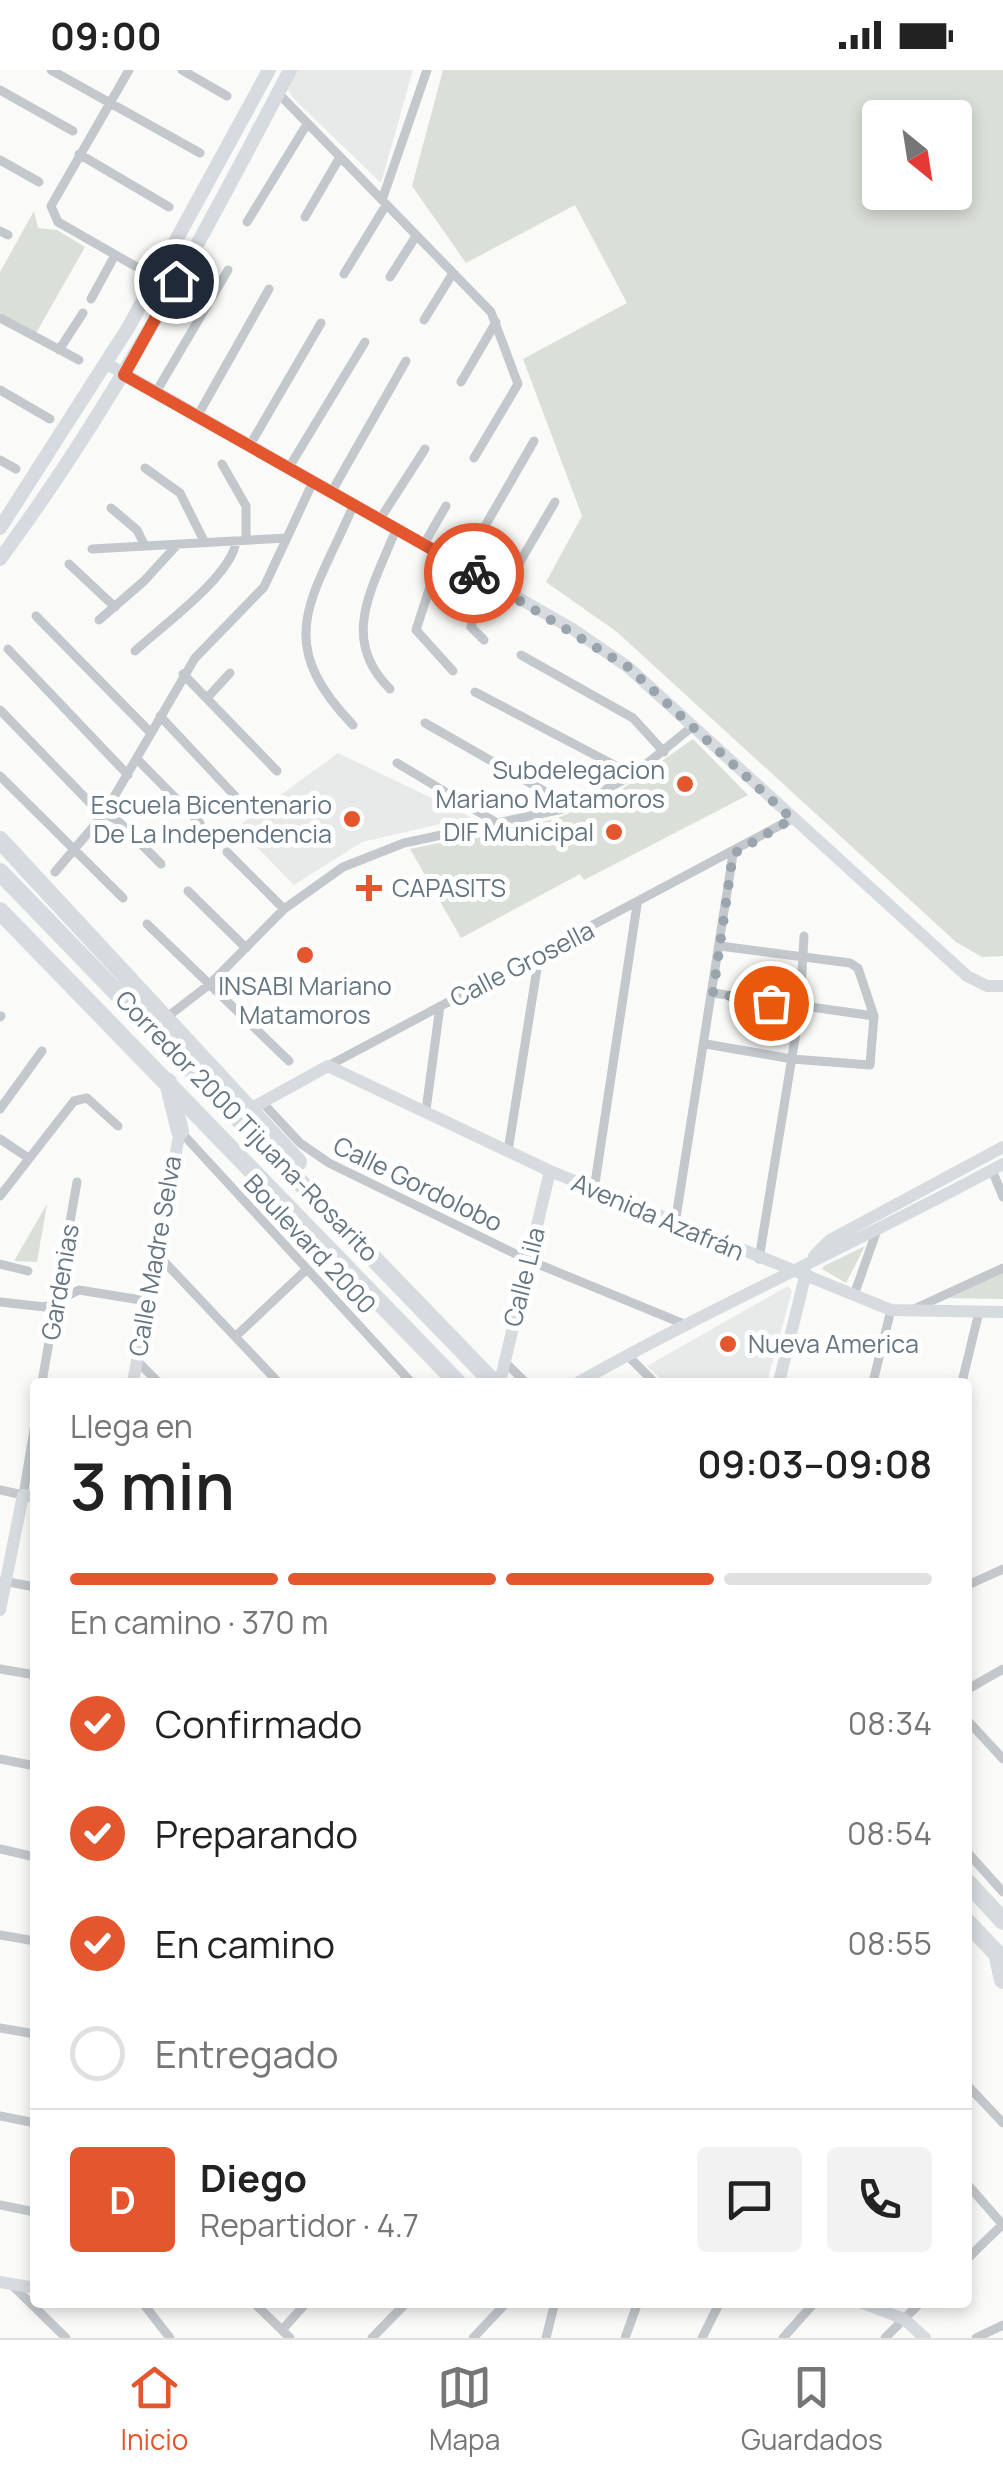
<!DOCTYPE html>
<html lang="es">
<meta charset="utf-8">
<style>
body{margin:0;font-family:Manrope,sans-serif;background:#f2f2f2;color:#222;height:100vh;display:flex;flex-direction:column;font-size:38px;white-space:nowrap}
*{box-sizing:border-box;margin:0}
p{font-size:32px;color:#767676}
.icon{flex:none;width:55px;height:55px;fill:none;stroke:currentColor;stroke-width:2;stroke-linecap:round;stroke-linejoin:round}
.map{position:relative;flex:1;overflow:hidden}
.sheet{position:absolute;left:30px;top:1308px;width:942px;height:930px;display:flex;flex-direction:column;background:#fff;border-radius:10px;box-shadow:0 5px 15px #0003}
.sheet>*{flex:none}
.needle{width:65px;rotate:150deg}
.buttons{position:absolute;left:862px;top:30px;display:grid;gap:20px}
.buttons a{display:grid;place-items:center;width:110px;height:110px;border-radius:10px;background:#fff;box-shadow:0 5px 15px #0003;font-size:50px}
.pin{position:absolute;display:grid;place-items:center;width:85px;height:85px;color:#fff;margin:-42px;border:5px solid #fff;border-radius:50%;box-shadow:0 2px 10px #0007}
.courier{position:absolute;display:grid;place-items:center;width:100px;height:100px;margin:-50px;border:8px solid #e4572e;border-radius:50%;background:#fff;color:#222;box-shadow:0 2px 12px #0007}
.head em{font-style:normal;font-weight:600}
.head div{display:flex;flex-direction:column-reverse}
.head{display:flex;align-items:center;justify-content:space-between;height:170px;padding:0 40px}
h1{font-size:65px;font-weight:600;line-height:75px}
.bar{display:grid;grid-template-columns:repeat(4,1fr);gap:15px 10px;align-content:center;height:120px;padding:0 40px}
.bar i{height:12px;border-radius:8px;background:#e0e0e0}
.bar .on{background:#e4572e}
.bar p{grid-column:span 4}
.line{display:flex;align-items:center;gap:25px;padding:0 40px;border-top:2px solid #e0e0e0}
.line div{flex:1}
.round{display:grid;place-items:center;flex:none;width:105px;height:105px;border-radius:10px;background:#f2f2f2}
ol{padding:0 40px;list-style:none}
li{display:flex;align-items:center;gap:30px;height:110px}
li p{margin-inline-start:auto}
li .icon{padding:10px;border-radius:50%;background:#e4572e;color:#fff;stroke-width:4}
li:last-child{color:#767676}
li i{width:55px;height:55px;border:5px solid #e0e0e0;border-radius:50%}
.status{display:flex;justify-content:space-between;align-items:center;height:70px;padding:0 50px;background:#fff;direction:ltr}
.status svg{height:28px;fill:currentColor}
.tab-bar{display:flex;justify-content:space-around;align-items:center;height:140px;border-top:2px solid #e0e0e0;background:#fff;font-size:28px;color:#767676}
.tab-bar a{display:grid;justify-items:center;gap:5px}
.tab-bar .on{color:#e4572e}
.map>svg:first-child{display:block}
</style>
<div class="status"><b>09:00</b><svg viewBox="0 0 49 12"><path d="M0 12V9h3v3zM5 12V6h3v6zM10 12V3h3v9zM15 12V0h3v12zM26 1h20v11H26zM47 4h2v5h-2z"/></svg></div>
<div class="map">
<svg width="1003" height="2268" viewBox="0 0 1003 2268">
<rect width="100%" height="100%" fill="#fafaf8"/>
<!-- built -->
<path fill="#e8e9e9" d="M295,0H413L381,113L293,28L287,19Z
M338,683L471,747L362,772L294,815L237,757Z
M788,1216L792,1221L767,1312H664L647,1296Z"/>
<!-- green -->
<path fill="#dadfd7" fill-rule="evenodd" d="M443,0H1003V886L982,887L956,872L617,562L546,512L582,446L523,289L627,233L575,135L466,193L412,116ZM880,48H955V122H880Z
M34,141L38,158L57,160L85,177L35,265L0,243V202Z
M693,669L748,725L584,810L580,804L461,868L410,779L555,749L615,724Z
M47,1134L37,1192L14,1191Z
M865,1176L846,1213L822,1199L824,1196Z
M1003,1200V1229L944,1228Z"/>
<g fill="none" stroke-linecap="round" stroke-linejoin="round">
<!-- street -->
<path stroke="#c3c8cc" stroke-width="9" d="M51,0L200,83
M129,0L51,136L58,152L135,196
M182,0L227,26
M0,20L73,61
M278,23L491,242L518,314L474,388
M79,84L169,137
M0,90L39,112
M382,130L427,0
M305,147L340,87
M247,152L307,54
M0,161L8,165
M344,204L386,135
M390,207L416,166
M91,229L115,185
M0,248L79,290
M424,250L453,203
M59,280L83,243
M461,312L496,252
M0,320L50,349
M156,322L228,200
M198,345L269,219
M250,375L321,253
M0,390L16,399
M222,394L246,436V470
M145,398L180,423L205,473
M288,399L365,272
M332,421L406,291
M111,438L137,460L145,476
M380,449L425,379
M424,474L446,436
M92,479L287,468
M441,483L416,560L453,601
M69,494L115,537
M462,496L534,371
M504,519L555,432
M36,546L151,663
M99,550L144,511L177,475
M484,570L471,557L485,509
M8,579L128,705
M135,581C161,557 233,505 236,471
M521,585L633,648L664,682
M183,604L277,701
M390,619C338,568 374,516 396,459
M475,622L633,705
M207,628L230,603
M0,640L96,739L117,750L161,794
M160,646L235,726
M425,653L572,737
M353,655C270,569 314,528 354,434
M137,689L200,753
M397,693L497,753
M0,706L123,828
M227,782L284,839
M55,802L104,744L195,588L264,517L313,412
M188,821L246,878
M147,854L289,991
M713,923L874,946
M0,947L1,946
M167,947L210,914L284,839L343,797L404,773L572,737L633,705L693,656
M706,974L792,989L870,995L874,946L858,898L850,893L720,876
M328,996L792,749
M262,1032L300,1073L329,1093L528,1190L684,1254
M0,1039L42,981
M426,1040L440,936
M180,1061L411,1312
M0,1069L27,1087
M508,1081L539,886
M992,1100L1003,1127
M594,1120L637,835
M0,1126L74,1031L87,1028L118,1056
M675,1154L733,784
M157,1184L278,1312
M759,1189L800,938L804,866
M0,1194L28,1201
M854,1225L877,1160
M0,1232L45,1237L79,1220L147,1231
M914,1239L1003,1198
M236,1266L306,1200
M627,1285L654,1312
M137,1291L158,1312
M504,1291L525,1312
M42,1312L77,1112
M873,1312L891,1240
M962,1312L979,1242
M0,1420L23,1425L35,1354
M3,1511L35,1517
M968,1515L1003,1499
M0,1599L35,1605
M968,1619L1003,1599
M968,1651L1003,1689
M0,1689L35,1696
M0,1779L35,1787
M968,1783L1003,1822
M0,1865L35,1871
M0,1958L35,1964
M968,2016L1003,2053
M0,2046L35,2053
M968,2115L1003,2155
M0,2135L35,2142
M968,2188L1003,2154
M11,2214L66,2268
M142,2232L170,2268
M253,2232L290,2268
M282,2260L307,2232
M372,2268L407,2232
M473,2268L507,2232
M546,2268L555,2232
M625,2268L638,2232
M702,2268L720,2232
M783,2268L815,2232
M885,2268L921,2232
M976,2268L1003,2255"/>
<!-- secondary -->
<path stroke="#d6dbdf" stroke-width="12" d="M107,294L571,558L628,597L967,906L987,916H1003
M252,1038L328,996L550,1101L891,1240L1003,1242
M814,1186L830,1170L1003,1077
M133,1312L180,1061
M500,1312L550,1101
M579,1312C718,1234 863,1170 1003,1094
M779,1312L806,1203
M0,1540L23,1425L35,1427
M0,2212L35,2218
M860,2232L904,2249L925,2268"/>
<!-- primary -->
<path stroke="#d6dbdf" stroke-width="14" d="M0,458L128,258L269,0
M0,489C113,336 202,169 290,0"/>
<!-- highway -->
<path stroke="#d6dbdf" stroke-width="18" d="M0,770L298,1092
M0,802L493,1312
M0,841L457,1312
M168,1012L180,1061
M968,1813L1003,1851
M968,1853L1003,1890
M997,1883L1003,1910"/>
</g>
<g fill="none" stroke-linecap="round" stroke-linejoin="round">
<!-- done -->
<path stroke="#99a4ac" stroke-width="10" stroke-dasharray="0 18" d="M474,503L628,597L792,749L733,784L713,923L771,933"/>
<!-- route -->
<path stroke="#e4572e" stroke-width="12" d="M176,211L124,305L474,503"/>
</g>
<!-- markers -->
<g fill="#e4572e" stroke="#fff" stroke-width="4">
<circle cx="685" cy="714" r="10"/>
<circle cx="352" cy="749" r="10"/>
<circle cx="614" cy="762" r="10"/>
<path d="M364 803h10v10h10v10h-10v10h-10v-10h-10v-10h10z"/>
<circle cx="305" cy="885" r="10"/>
<circle cx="728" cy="1274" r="10"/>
</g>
<g text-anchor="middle" stroke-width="10" stroke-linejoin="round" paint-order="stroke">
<!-- poi labels -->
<g font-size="25" fill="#657683" stroke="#fff" text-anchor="end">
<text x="665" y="709">Subdelegacion<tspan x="665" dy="29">Mariano Matamoros</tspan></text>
<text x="332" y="744">Escuela Bicentenario<tspan x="332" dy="29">De La Independencia</tspan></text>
<text x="594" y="771">DIF Municipal</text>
<text x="392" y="827" text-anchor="start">CAPASITS</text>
<text x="305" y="925" text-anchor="middle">INSABI Mariano<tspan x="305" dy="29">Matamoros</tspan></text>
<text x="748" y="1283" text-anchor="start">Nueva America</text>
</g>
<!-- street labels -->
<g font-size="25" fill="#657683" stroke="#fff">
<text transform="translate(522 894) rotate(-27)" y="9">Calle Grosella</text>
<text transform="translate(247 1056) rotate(46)" y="9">Corredor 2000 Tijuana-Rosarito</text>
<text transform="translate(418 1114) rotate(26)" y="9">Calle Gordolobo</text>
<text transform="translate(658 1147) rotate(23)" y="9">Avenida Azafrán</text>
<text transform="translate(310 1174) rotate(47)" y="9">Boulevard 2000</text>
<text transform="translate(155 1186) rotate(-80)" y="9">Calle Madre Selva</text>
<text transform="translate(524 1207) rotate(-76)" y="9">Calle Lila</text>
<text transform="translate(60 1212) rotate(-80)" y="9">Gardenias</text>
</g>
</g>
</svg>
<div class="buttons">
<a><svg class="needle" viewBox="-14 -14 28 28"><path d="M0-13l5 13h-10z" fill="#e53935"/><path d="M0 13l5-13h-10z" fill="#767676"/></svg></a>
</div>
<div class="pin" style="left:771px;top:933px;background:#ea580c"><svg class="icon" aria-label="bag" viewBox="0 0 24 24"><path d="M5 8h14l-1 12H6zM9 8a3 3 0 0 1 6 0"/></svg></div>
<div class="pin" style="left:176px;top:211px;background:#1f2937"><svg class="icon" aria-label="home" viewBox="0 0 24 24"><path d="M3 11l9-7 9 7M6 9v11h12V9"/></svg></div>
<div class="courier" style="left:474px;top:503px"><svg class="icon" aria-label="bike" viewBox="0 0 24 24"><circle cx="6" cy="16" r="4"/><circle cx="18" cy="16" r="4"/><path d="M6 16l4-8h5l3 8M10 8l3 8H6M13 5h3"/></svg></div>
<section class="sheet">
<div class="head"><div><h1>3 min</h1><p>Llega en</p></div><em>09:03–09:08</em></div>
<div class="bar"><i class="on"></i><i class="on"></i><i class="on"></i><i></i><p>En camino · 370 m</p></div>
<ol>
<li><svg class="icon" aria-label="check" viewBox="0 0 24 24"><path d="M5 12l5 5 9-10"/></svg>Confirmado<p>08:34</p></li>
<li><svg class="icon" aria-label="check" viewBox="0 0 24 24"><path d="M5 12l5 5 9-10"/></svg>Preparando<p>08:54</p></li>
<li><svg class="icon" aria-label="check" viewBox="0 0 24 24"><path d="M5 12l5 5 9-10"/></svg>En camino<p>08:55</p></li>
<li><i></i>Entregado</li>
</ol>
<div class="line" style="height:180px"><b class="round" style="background:#e4572e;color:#fff">D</b><div><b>Diego</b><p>Repartidor · 4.7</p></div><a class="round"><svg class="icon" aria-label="chat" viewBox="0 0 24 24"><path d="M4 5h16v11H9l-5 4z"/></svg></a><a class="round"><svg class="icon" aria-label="phone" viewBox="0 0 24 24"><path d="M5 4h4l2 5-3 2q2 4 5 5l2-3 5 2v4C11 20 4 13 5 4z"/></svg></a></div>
</section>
</div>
<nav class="tab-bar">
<a class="on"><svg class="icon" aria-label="home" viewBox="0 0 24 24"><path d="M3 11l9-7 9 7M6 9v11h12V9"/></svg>Inicio</a>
<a><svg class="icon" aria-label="map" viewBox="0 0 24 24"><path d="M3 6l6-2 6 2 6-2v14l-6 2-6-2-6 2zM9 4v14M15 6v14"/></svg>Mapa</a>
<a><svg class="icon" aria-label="saved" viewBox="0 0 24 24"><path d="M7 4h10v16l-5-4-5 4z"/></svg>Guardados</a>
</nav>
